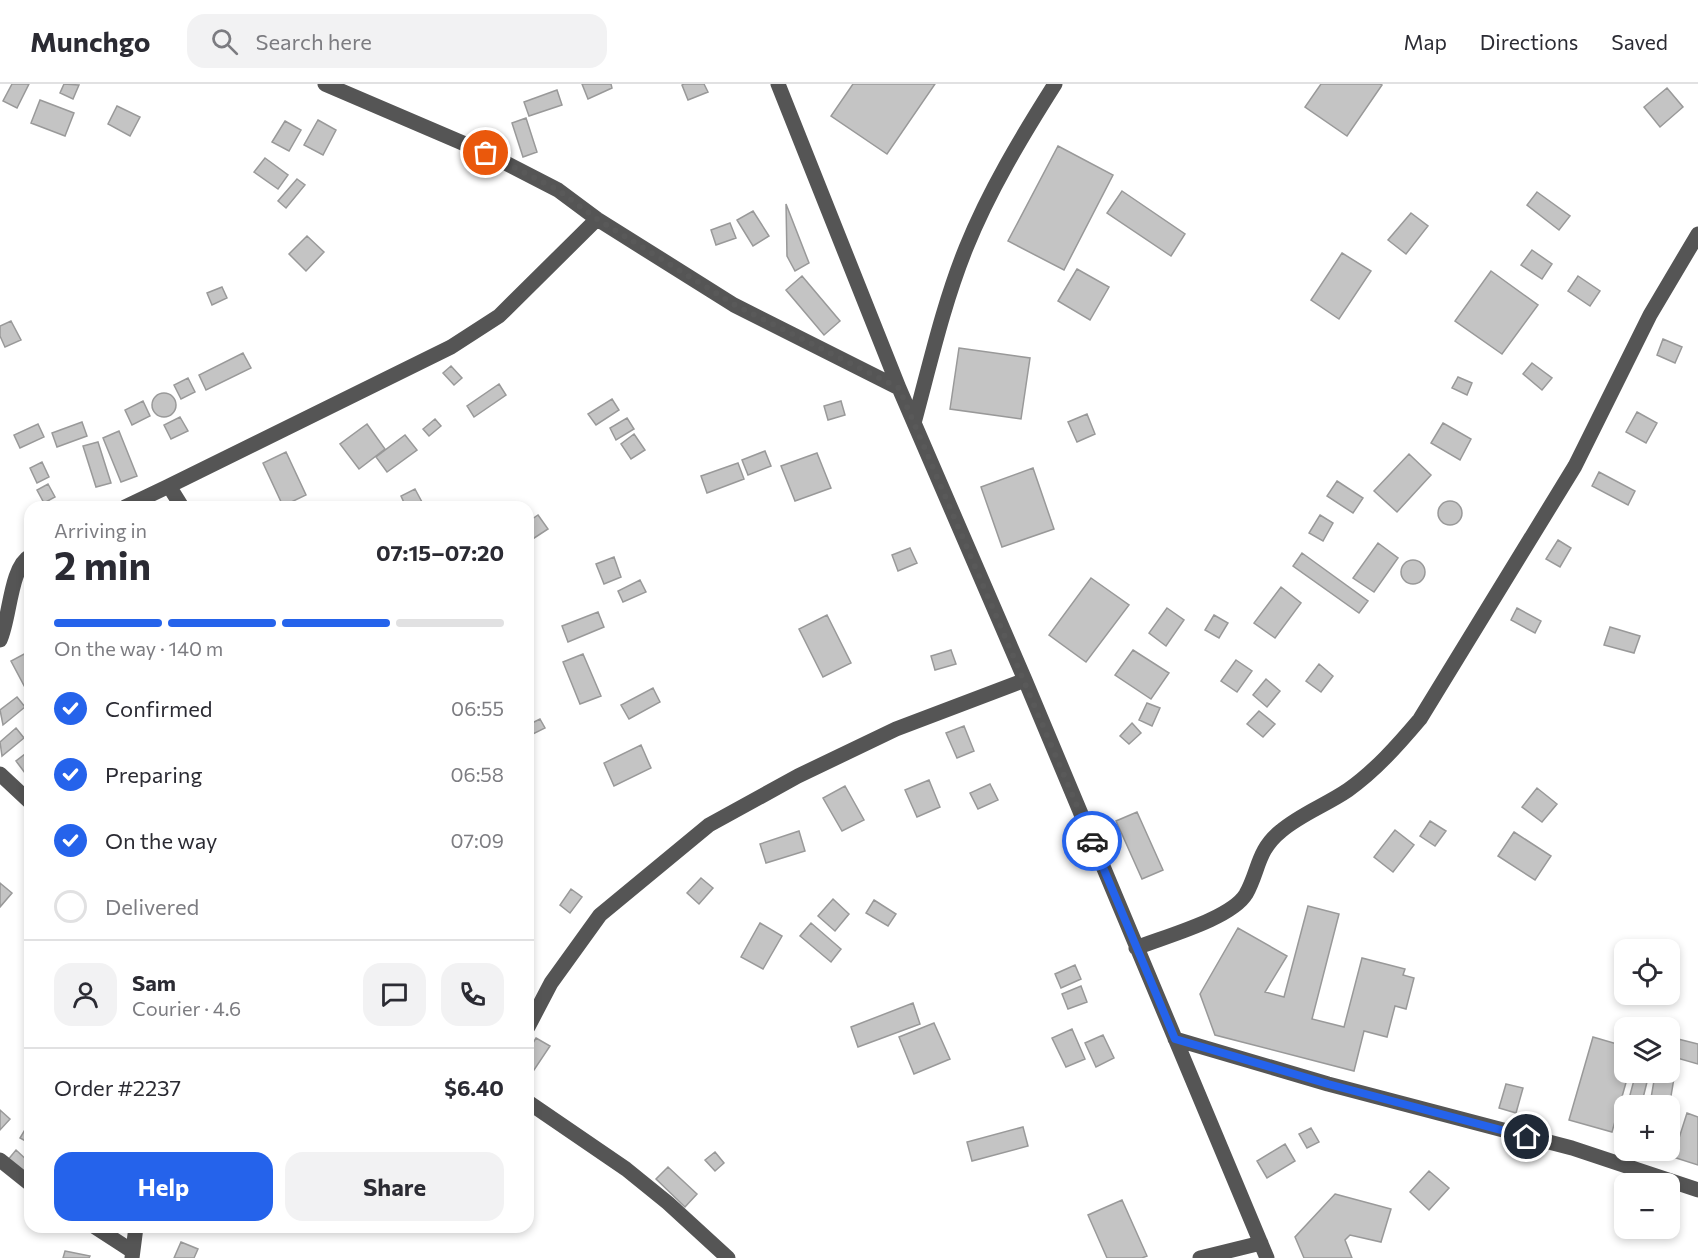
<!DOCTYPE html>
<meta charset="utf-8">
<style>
body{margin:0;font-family:Commissioner,sans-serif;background:#f2f2f3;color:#2b2b33;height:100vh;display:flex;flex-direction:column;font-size:22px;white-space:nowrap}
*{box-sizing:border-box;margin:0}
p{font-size:20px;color:#7c7c81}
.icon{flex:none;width:33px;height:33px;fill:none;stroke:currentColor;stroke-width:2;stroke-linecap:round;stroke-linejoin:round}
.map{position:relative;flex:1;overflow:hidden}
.side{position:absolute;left:24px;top:417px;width:510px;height:732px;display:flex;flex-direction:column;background:#fff;border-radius:18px;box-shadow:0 3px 9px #0003}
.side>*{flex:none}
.tools{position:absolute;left:1614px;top:855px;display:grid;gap:12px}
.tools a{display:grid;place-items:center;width:66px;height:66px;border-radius:12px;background:#fff;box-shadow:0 3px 9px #0003;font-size:30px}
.pin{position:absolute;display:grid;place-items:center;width:51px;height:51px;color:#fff;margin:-26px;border:3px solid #fff;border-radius:50%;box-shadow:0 2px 6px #0007}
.courier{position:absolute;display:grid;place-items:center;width:60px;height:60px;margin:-30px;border:4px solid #2563eb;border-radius:50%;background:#fff;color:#222;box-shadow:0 2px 8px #0007}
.summary em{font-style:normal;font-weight:700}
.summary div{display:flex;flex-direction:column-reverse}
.summary{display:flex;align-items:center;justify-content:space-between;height:102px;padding:0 30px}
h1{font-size:39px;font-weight:700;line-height:45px}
.bar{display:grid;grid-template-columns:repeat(4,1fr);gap:9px 6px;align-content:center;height:72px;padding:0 30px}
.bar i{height:8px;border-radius:4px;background:#e1e1e2}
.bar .current{background:#2563eb}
.bar p{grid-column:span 4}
.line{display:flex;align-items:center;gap:15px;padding:0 30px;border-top:2px solid #e1e1e2}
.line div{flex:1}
.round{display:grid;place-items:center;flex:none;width:63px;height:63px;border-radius:18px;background:#f2f2f3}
ol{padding:0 30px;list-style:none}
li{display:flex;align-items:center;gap:18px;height:66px}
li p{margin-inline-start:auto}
li .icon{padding:6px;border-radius:50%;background:#2563eb;color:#fff;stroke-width:4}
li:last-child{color:#7c7c81}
li i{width:33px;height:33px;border:3px solid #e1e1e2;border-radius:50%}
.primary-button{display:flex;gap:12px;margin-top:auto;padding:12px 30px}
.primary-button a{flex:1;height:69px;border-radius:18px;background:#2563eb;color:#fff;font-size:24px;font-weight:700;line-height:69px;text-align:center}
.primary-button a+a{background:#f2f2f3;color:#2b2b33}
header{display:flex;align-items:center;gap:36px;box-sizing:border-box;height:84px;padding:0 30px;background:#fff;border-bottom:2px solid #e1e1e2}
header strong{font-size:28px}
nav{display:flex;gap:33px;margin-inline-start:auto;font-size:21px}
.search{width:420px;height:54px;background:#f2f2f3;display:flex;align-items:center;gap:15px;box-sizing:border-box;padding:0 21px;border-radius:18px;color:#7c7c81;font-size:22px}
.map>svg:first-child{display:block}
</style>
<header>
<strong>Munchgo</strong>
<div class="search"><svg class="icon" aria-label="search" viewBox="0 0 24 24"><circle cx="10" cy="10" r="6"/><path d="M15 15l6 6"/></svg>Search here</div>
<nav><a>Map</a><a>Directions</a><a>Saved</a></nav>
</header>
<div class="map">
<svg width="1698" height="1174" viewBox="0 0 1698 1174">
<rect width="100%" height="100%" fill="#fff"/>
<!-- building -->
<path fill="#c4c4c4" stroke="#999" stroke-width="1.5" d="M12,0H29L17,24L3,17Z
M64,0L79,1L73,15L60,9Z
M582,0H611L612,4L588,15Z
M684,0H704L708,8L688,16L682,1Z
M853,0H935L887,70L831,32Z
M1321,0H1380L1382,1L1347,52L1305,23Z
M1667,4L1683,23L1660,43L1644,23Z
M557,6L562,21L529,32L524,18Z
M40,16L74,29L65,52L31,39Z
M117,22L140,33L130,52L108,40Z
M526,34L537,68L523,73L512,39Z
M318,36L336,46L323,71L304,61Z
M285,37L301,46L289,67L272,58Z
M1058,62L1113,91L1064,186L1008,157Z
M265,74L288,91L278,105L254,88Z
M297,95L305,101L286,124L278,117Z
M1122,107L1185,150L1171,172L1107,129Z
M1537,108L1570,132L1559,146L1527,121Z
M786,120L809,179L795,187L787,172Z
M753,127L769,152L753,162L737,136Z
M1411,129L1428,142L1406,170L1388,156Z
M730,139L736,154L716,161L711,146Z
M307,152L324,168L306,187L289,170Z
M1532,166L1552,180L1542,195L1521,181Z
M1342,169L1371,187L1339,235L1311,216Z
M1077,185L1109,203L1090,236L1058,217Z
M1491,187L1538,221L1502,270L1455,237Z
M802,192L840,237L824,251L786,206Z
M1578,192L1600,207L1590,222L1568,207Z
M222,203L227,214L212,221L207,209Z
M11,237L21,256L5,263L0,252V242Z
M1663,255L1682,263L1675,279L1657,271Z
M959,264L1030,274L1021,335L950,325Z
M243,269L251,284L206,306L199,291Z
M1532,279L1552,294L1542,306L1523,290Z
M451,282L462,294L454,301L443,289Z
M1458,293L1472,299L1467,311L1452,304Z
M188,294L195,308L181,315L174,301Z
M499,300L506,311L474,333L467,322Z
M152 321a12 12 0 1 1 24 0a12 12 0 1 1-24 0Z
M612,315L619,326L596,341L588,330Z
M143,317L150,332L132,341L125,326Z
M841,317L845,331L828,336L824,322Z
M1637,328L1657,339L1646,359L1626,348Z
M1087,330L1095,350L1077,358L1068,338Z
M180,333L188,347L171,355L164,341Z
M627,334L634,345L616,356L610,344Z
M435,335L441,342L429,352L423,345Z
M82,338L87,352L57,363L52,349Z
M1443,339L1471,355L1460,376L1431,359Z
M38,340L44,353L20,364L14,351Z
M367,340L385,365L359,385L340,360Z
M119,347L137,392L121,398L103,354Z
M634,350L645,366L631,375L621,360Z
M405,351L417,366L387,388L376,373Z
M98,358L111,399L96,403L83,362Z
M765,367L771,382L748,391L742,376Z
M286,368L306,411L283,422L263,379Z
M817,369L831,404L795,417L781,382Z
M1409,370L1431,391L1397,428L1374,407Z
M42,378L49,393L37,399L30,384Z
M738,379L744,395L707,409L701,392Z
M1033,384L1054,445L1002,463L981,403Z
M1599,388L1635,407L1628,421L1592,402Z
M1337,397L1363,414L1353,429L1327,412Z
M48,400L55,413L44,419L37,406Z
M415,405L423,420L406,423L401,412Z
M1438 429a12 12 0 1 1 24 0a12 12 0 1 1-24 0Z
M538,431L548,445L528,458V438Z
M1320,431L1333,439L1323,457L1309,449Z
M1558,456L1571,464L1560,483L1546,475Z
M1378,459L1398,474L1374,508L1353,494Z
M910,464L917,479L898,487L892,471Z
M1302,469L1368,517L1359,529L1293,482Z
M614,473L621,493L604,500L596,480Z
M1401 488a12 12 0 1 1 24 0a12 12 0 1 1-24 0Z
M1091,494L1129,521L1086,578L1049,551Z
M640,496L646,508L623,518L618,507Z
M1281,503L1301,519L1275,554L1254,539Z
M1167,524L1184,536L1166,562L1149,549Z
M1517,524L1541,537L1535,549L1511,536Z
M598,528L604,543L568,558L562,542Z
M827,531L851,579L823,593L799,545Z
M1214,531L1228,539L1219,554L1205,546Z
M1610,543L1640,552L1634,569L1604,561Z
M951,566L956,580L935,586L931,572Z
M1133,566L1169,589L1151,615L1115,591Z
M26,569L30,576L28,609L11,577Z
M583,570L601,612L580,620L563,578Z
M1236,576L1252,587L1237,608L1221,597Z
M1319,580L1333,592L1321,608L1306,597Z
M1266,595L1280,607L1267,623L1253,611Z
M653,604L660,618L629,635L621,621Z
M17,613L25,623L3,641L0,626Z
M1147,619L1160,624L1152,642L1139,636Z
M1259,627L1275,640L1263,653L1247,640Z
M540,635L545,644L531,651L528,641Z
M1132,639L1141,649L1129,660L1120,652Z
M964,642L974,667L957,674L946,649Z
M16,644L24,654L2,672L0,658Z
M641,661L651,684L614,702L604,679Z
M29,667L30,686L25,689L16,677Z
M929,696L940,723L917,733L905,706Z
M990,700L998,716L978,725L970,709Z
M845,702L864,736L842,747L823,714Z
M1537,704L1557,720L1542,738L1522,723Z
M1137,728L1163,786L1142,795L1116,737Z
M1430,737L1446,747L1435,762L1420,752Z
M1395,746L1414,761L1393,788L1374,773Z
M799,747L805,767L766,779L760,760Z
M1514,748L1551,772L1535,796L1498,772Z
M701,794L713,804L699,820L687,809Z
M0,799L12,809L0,823Z
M571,805L582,813L570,829L560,821Z
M833,815L849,830L835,847L818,832Z
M874,816L896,830L888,842L866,829Z
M1308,822L1339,830L1312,935L1344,943L1362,874L1405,885L1403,891L1414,894L1406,925L1395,922L1387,953L1364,947L1354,987L1215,951L1200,910L1238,844L1287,872L1265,908L1284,913Z
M760,839L782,852L763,885L741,873Z
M811,839L841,865L831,878L800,852Z
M1075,881L1081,895L1061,904L1055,890Z
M1081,902L1087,918L1068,925L1062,910Z
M913,919L920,940L858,963L851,943Z
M934,939L950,975L914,990L899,953Z
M1072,945L1085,975L1066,983L1052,954Z
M1103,951L1114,974L1096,983L1085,959Z
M1593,953L1624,962V988H1629L1612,1048L1569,1036Z
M536,954L550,962L534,986L528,982V967Z
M1674,954L1698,960V980L1670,972Z
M1655,991L1674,994L1670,1018L1651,1014Z
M1634,996L1647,998L1641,1022H1627Z
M1506,1000L1523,1004L1516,1029L1499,1024Z
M0,1026L10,1035L0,1046Z
M1687,1029L1698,1033V1081L1673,1073Z
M29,1039L30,1057L29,1059L20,1054Z
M1023,1043L1028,1062L972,1077L967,1058Z
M1311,1044L1319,1058L1307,1064L1299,1050Z
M1285,1060L1295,1077L1267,1094L1257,1077Z
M16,1066L30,1079L22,1090L7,1077Z
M715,1068L724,1079L715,1087L705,1076Z
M668,1083L697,1110L685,1123L656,1095Z
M1429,1087L1449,1104L1429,1126L1410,1108Z
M1335,1110L1391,1125L1381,1158L1350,1151L1345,1156L1352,1174H1304L1295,1153Z
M1122,1116L1147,1172L1142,1174H1107L1088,1131Z
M181,1158L198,1165L194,1174H174Z
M65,1167L90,1172L89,1174H63Z"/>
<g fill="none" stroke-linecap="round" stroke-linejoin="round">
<!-- minor -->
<path stroke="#555" stroke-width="15" d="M325,0L486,69L558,106L597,135L734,221L899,304
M778,0L899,304L1025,596L1267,1174
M914,339C930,280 943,221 966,164C989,107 1022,52 1055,0
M125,423L169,402
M182,423L169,402L451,263L499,232L597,135
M0,556C10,535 10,483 30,472
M0,690L30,718
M1136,864C1163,853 1231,835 1246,810C1259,787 1257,766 1281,747C1301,730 1326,721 1348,706C1375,687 1398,661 1420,635L1575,382L1650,231L1698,150
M528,943L551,899L600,831L709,741L798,692L896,645L1025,596
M1175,955L1328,1000L1572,1064L1698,1106
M528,1018L626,1085L668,1119L728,1174
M0,1076L30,1100
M95,1143L132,1167
M132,1174L136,1143
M1200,1174L1261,1159"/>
</g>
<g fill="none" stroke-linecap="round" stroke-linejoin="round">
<!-- done -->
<path stroke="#595959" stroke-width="6" stroke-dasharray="0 10.8" d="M486,69L558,106L597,135L735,221L899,304L1092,757"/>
<!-- route -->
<path stroke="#2563eb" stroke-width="8" d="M1092,757L1175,955L1328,1000L1527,1053"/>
</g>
</svg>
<div class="tools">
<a><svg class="icon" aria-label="locate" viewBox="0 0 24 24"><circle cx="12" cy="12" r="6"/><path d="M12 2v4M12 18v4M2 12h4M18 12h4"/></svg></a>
<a><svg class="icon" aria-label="layers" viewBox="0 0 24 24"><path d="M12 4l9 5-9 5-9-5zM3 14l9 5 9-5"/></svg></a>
<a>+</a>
<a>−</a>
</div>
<div class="pin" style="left:486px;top:69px;background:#ea580c"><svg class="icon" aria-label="bag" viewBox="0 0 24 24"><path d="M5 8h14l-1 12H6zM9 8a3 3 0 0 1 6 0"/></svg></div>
<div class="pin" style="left:1527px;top:1053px;background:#1f2937"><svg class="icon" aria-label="home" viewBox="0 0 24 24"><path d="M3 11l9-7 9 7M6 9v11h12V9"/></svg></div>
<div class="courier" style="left:1092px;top:757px"><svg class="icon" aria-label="car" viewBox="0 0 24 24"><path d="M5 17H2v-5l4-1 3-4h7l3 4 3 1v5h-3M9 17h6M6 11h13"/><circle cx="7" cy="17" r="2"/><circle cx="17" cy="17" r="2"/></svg></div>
<section class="side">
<div class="summary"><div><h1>2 min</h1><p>Arriving in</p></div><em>07:15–07:20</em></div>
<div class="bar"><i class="current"></i><i class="current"></i><i class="current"></i><i></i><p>On the way · 140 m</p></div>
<ol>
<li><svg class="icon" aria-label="check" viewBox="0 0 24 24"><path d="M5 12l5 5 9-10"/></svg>Confirmed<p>06:55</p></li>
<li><svg class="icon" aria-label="check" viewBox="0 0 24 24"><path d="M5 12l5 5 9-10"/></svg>Preparing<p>06:58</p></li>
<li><svg class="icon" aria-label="check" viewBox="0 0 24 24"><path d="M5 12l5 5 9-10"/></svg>On the way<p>07:09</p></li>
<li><i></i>Delivered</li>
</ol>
<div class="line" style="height:108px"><a class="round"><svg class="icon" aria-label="person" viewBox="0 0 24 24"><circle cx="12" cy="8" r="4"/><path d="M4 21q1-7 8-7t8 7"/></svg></a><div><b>Sam</b><p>Courier · 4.6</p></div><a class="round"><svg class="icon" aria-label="chat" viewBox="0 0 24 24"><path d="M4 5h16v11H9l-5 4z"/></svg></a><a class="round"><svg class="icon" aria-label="phone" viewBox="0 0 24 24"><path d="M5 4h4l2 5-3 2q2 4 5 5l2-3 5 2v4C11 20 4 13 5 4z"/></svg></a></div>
<div class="line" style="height:78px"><div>Order #2237</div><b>$6.40</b></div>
<div class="primary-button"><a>Help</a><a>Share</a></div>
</section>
</div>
